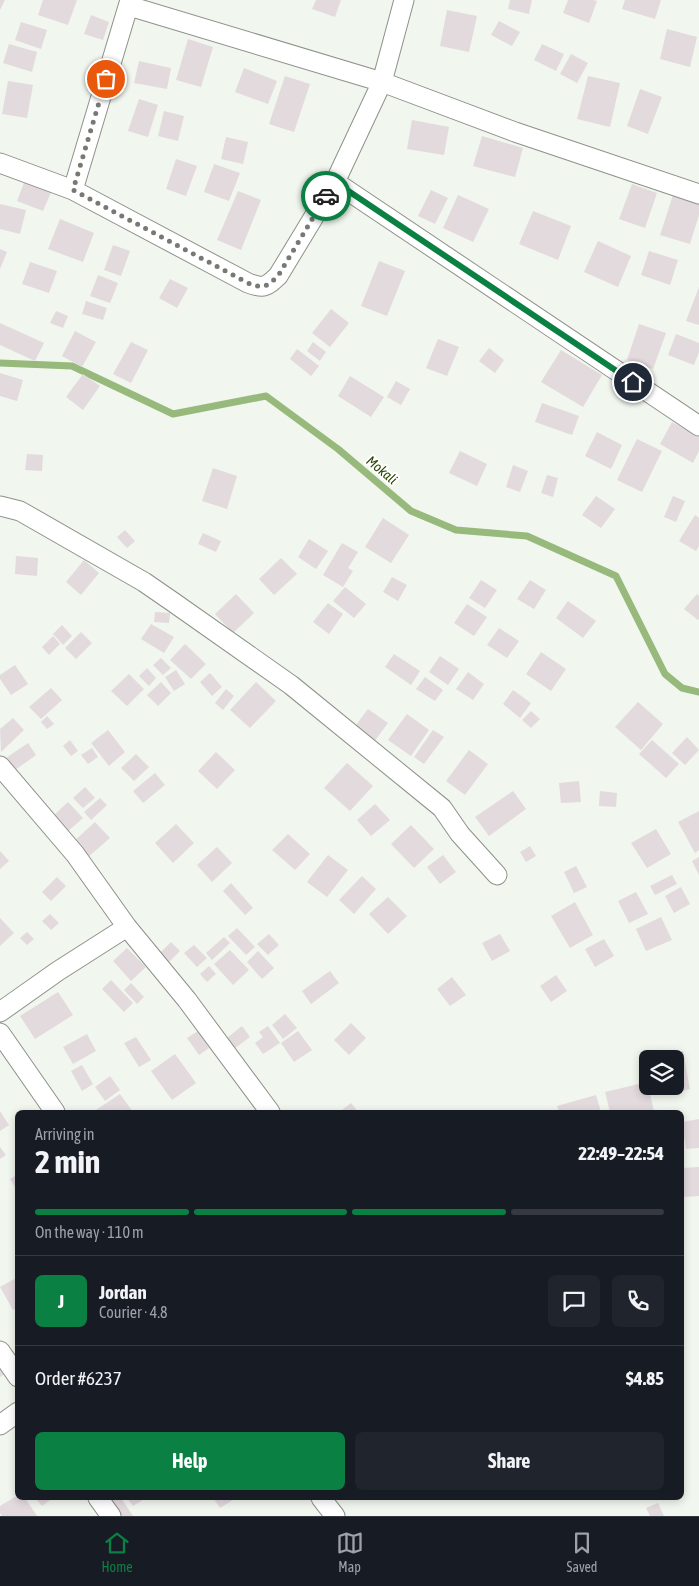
<!DOCTYPE html>
<meta charset="utf-8">
<style>
body{margin:0;font-family:"Asap Condensed",sans-serif;background:#20242c;color:#f1f3f6;height:100vh;display:flex;flex-direction:column;font-size:19px;white-space:nowrap}
*{box-sizing:border-box;margin:0}
p{font-size:16px;color:#9ea1a6}
.icon{flex:none;width:28px;height:28px;fill:none;stroke:currentColor;stroke-width:2;stroke-linecap:round;stroke-linejoin:round}
.map{position:relative;flex:1;overflow:hidden}
.details{position:absolute;left:15px;top:1110px;width:669px;height:390px;display:flex;flex-direction:column;background:#171b24;border-radius:8px;box-shadow:0 2px 8px #0003}
.details>*{flex:none}
.buttons{position:absolute;left:639px;top:1050px;display:grid;gap:10px}
.buttons a{display:grid;place-items:center;width:45px;height:45px;border-radius:8px;background:#171b24;box-shadow:0 2px 8px #0003;font-size:25px}
.pin{position:absolute;display:grid;place-items:center;width:42px;height:42px;color:#fff;margin:-21px;border:2px solid #fff;border-radius:50%;box-shadow:0 1px 5px #0007}
.courier{position:absolute;display:grid;place-items:center;width:50px;height:50px;margin:-25px;border:4px solid #0b8043;border-radius:50%;background:#fff;color:#222;box-shadow:0 1px 6px #0007}
.overview em{font-style:normal;font-weight:700}
.overview div{display:flex;flex-direction:column-reverse}
.overview{display:flex;align-items:center;justify-content:space-between;height:85px;padding:0 20px}
h1{font-size:32px;font-weight:700;line-height:38px}
.bar{display:grid;grid-template-columns:repeat(4,1fr);gap:8px 5px;align-content:center;height:60px;padding:0 20px}
.bar i{height:6px;border-radius:4px;background:#363941}
.bar .active{background:#0b8043}
.bar p{grid-column:span 4}
.line{display:flex;align-items:center;gap:12px;padding:0 20px;border-top:1px solid #363941}
.line div{flex:1}
.round{display:grid;place-items:center;flex:none;width:52px;height:52px;border-radius:8px;background:#20242c}
.primary-button{display:flex;gap:10px;margin-top:auto;padding:10px 20px}
.primary-button a{flex:1;height:58px;border-radius:8px;background:#0b8043;color:#fff;font-size:20px;font-weight:700;line-height:58px;text-align:center}
.primary-button a+a{background:#20242c;color:#f1f3f6}
.tab-bar{display:flex;justify-content:space-around;align-items:center;height:70px;border-top:1px solid #363941;background:#171b24;font-size:14px;color:#9ea1a6}
.tab-bar a{display:grid;justify-items:center;gap:2px}
.tab-bar .active{color:#0b8043}
.map>svg:first-child{display:block}
</style>
<div class="map">
<svg width="699" height="1516" viewBox="0 0 699 1516">
<rect width="100%" height="100%" fill="#f1f6ee"/>
<g fill="none" stroke-linecap="round" stroke-linejoin="round">
<!-- stream -->
<path stroke="#97b97b" stroke-width="7" d="M0,363L72,366L173,414L266,396L338,449L411,511L456,530L527,536L616,576L665,674L682,688L699,692"/>
</g>
<!-- building -->
<path fill="#e3dade" d="M0,0H5L0,10Z
M43,0H77L68,25L38,15Z
M316,0H341L335,17L312,9Z
M510,0H532L529,14L508,9Z
M568,0H593L597,1L589,23L563,13Z
M625,0H661L655,19L622,9Z
M447,10L477,16L469,52L440,46Z
M91,15L109,22L103,40L84,34Z
M499,21L520,32L512,46L491,35Z
M21,22L47,30L41,49L15,40Z
M667,29L697,37L690,67L660,59Z
M188,39L213,47L201,87L176,80Z
M9,44L37,52L32,72L3,63Z
M542,44L564,54L556,71L534,60Z
M571,54L588,63L577,83L560,74Z
M139,61L171,68L167,89L134,83Z
M244,68L277,81L268,104L235,92Z
M285,76L310,84L294,132L269,124Z
M588,76L620,83L610,127L577,119Z
M8,81L33,85L27,118L2,114Z
M640,89L662,97L648,134L627,126Z
M139,99L158,105L148,137L128,131Z
M164,111L184,116L178,141L158,136Z
M412,120L449,127L444,155L407,149Z
M482,136L523,148L515,177L473,166Z
M226,137L248,142L243,164L221,159Z
M176,159L197,166L186,196L166,189Z
M214,164L240,173L229,201L204,192Z
M25,180L52,190L43,211L17,201Z
M632,184L657,193L645,228L619,219Z
M431,190L448,198L435,224L418,216Z
M238,191L261,200L241,250L217,240Z
M458,195L489,209L473,242L443,228Z
M673,195L699,204V215L690,244L660,235Z
M0,204L26,210L20,234L0,229Z
M533,211L571,226L558,260L519,244Z
M60,219L94,233L83,262L48,249Z
M598,241L631,256L618,287L584,272Z
M113,245L130,251L121,276L104,270Z
M0,249L7,252L0,269Z
M649,251L678,260L670,285L641,275Z
M379,261L405,271L387,316L361,306Z
M30,262L57,271L49,293L22,284Z
M98,275L118,283L110,303L90,296Z
M170,279L188,288L177,308L159,298Z
M699,287V325L686,321Z
M86,301L107,308L103,320L82,314Z
M331,309L349,323L330,347L312,333Z
M56,311L68,316L63,328L50,323Z
M0,323L44,343L35,361L0,345Z
M639,324L666,333L653,369L627,360Z
M75,331L96,342L82,367L62,356Z
M676,334L699,343V352L694,365L668,355Z
M438,339L459,347L447,376L426,368Z
M131,342L148,350L131,383L113,374Z
M313,342L326,352L320,361L307,351Z
M489,348L504,360L495,373L479,361Z
M297,349L319,366L311,376L290,359Z
M561,350L602,375L583,407L541,382Z
M0,373L23,380L17,401L0,396Z
M83,374L100,386L83,410L66,397Z
M350,376L384,397L371,417L338,396Z
M396,381L410,389L401,405L387,397Z
M542,403L579,416L572,435L535,422Z
M672,422L699,437V451L693,463L660,444Z
M597,432L622,445L611,469L585,456Z
M637,439L662,451L642,492L617,480Z
M460,451L487,464L477,486L449,473Z
M27,454L43,455L42,471L25,470Z
M513,465L528,471L520,492L506,487Z
M213,468L237,476L227,509L202,501Z
M547,475L558,478L553,497L541,493Z
M596,496L615,509L601,528L582,515Z
M673,496L685,501L676,522L664,517Z
M695,515L699,518V546L696,551L679,541Z
M383,518L409,535L391,563L365,547Z
M125,530L135,541L127,548L117,537Z
M203,533L221,541L216,552L198,544Z
M309,539L328,551L316,569L298,557Z
M342,543L358,552L348,568L353,571L343,587L323,575Z
M16,556L38,558L37,576L15,574Z
M281,558L297,574L274,595L259,579Z
M84,560L99,573L81,595L66,582Z
M392,577L407,585L398,601L383,592Z
M481,580L497,590L485,608L469,598Z
M530,580L546,590L534,609L517,599Z
M345,587L366,604L354,618L333,601Z
M236,594L254,613L233,633L215,614Z
M697,594L699,596V619L698,620L684,609Z
M568,601L596,621L583,638L556,618Z
M328,603L343,614L329,634L313,622Z
M467,604L487,617L474,636L454,623Z
M155,612L170,613L169,623L154,622Z
M151,624L174,637L164,653L141,639Z
M62,625L72,636L63,645L53,634Z
M499,628L519,641L507,658L487,645Z
M81,632L92,643L76,659L65,648Z
M53,636L60,644L49,655L42,647Z
M185,644L206,664L191,679L170,660Z
M541,652L566,669L551,691L526,674Z
M394,654L420,671L411,685L385,667Z
M440,656L459,669L448,685L429,672Z
M161,658L171,668L163,675L153,665Z
M15,665L28,684L11,695L0,679V675Z
M147,668L156,678L149,686L139,676Z
M176,670L185,684L174,691L165,677Z
M468,672L484,684L473,700L456,689Z
M210,673L222,687L212,696L200,682Z
M129,674L144,689L127,706L111,691Z
M425,677L443,690L435,701L416,689Z
M161,682L171,693L158,706L147,695Z
M256,682L276,701L250,728L230,710Z
M51,688L62,700L41,719L29,707Z
M226,689L234,696L223,710L215,703Z
M513,690L531,703L520,718L503,704Z
M638,702L663,724L641,750L615,727Z
M368,709L388,723L373,743L353,729Z
M531,711L540,719L531,728L522,720Z
M407,714L429,730L411,756L388,740Z
M47,716L54,724L47,729L41,722Z
M13,718L24,730L1,752L0,729Z
M108,730L125,752L109,766L91,743Z
M433,730L444,737L424,764L414,757Z
M687,737L699,750L685,765L672,753Z
M70,740L78,751L71,756L63,746Z
M652,740L679,764L666,778L639,754Z
M28,743L36,755L15,770L6,758Z
M92,748L98,757L88,764L81,755Z
M469,750L488,764L465,795L446,781Z
M216,752L235,770L217,789L198,771Z
M136,754L149,767L134,781L121,768Z
M347,763L373,786L350,811L324,788Z
M155,773L165,785L143,803L133,791Z
M579,781L581,802L561,803L559,783Z
M85,787L95,798L83,808L73,798Z
M513,791L526,809L489,836L475,817Z
M600,791L617,793L616,807L599,806Z
M100,798L107,805L91,820L84,812Z
M68,802L83,818L66,833L52,817Z
M375,804L390,820L371,836L357,820Z
M699,811V850L695,853L678,822Z
M95,822L110,838L87,858L73,842Z
M176,824L194,843L173,863L155,843Z
M411,825L434,849L414,868L391,844Z
M656,829L671,854L647,868L631,843Z
M288,834L310,854L295,870L272,850Z
M530,846L536,856L526,862L520,852Z
M217,847L232,863L212,882L197,865Z
M0,851L9,861L0,869Z
M328,855L348,870L327,897L307,882Z
M443,855L456,872L440,884L427,867Z
M699,857V875L692,861Z
M576,866L587,887L574,893L564,872Z
M672,875L677,884L655,895L650,886Z
M362,876L376,889L354,914L339,900Z
M57,877L66,886L51,901L42,892Z
M231,883L253,908L245,915L223,891Z
M681,887L690,904L674,913L665,896Z
M636,892L648,914L629,923L618,901Z
M388,897L407,916L388,934L369,914Z
M575,902L593,935L570,948L551,916Z
M50,914L59,923L51,930L42,921Z
M661,917L672,940L646,951L636,929Z
M0,918L14,933L0,946Z
M237,928L255,947L246,955L228,936Z
M27,932L34,939L27,945L20,938Z
M269,934L279,945L268,955L257,944Z
M500,934L510,951L492,961L482,943Z
M224,937L230,943L212,960L206,953Z
M604,939L614,956L595,967L585,949Z
M171,942L180,951L169,962L160,953Z
M194,945L207,958L197,967L184,953Z
M127,948L146,967L131,981L113,961Z
M230,950L249,970L233,985L214,964Z
M258,951L274,968L262,979L247,962Z
M209,966L216,974L207,982L200,974Z
M330,971L339,983L311,1004L302,991Z
M556,975L567,991L551,1002L540,986Z
M452,977L466,995L450,1006L437,989Z
M111,980L133,1003L124,1012L102,989Z
M131,983L144,997L137,1004L124,990Z
M58,992L73,1015L35,1039L20,1016Z
M285,1014L297,1028L283,1039L272,1025Z
M351,1023L366,1038L349,1055L334,1040Z
M242,1026L250,1037L230,1052L222,1042Z
M268,1026L280,1043L263,1054L255,1043L263,1037L259,1032Z
M198,1031L209,1048L199,1055L187,1038Z
M298,1031L312,1050L294,1062L281,1043Z
M87,1034L96,1051L73,1064L63,1047Z
M136,1037L151,1060L139,1067L124,1043Z
M683,1051L690,1089L662,1095L660,1086H675V1059H655V1057Z
M175,1054L196,1083L172,1100L151,1071Z
M82,1065L93,1084L82,1091L71,1071Z
M110,1076L120,1090L105,1101L95,1087Z
M647,1082L654,1111L648,1112H610L605,1092Z
M120,1094L133,1112H93Z
M596,1095L601,1112H559L557,1106Z
M351,1103L358,1112H339Z
M0,1111L9,1125L0,1131Z
M699,1119V1148L686,1149L682,1122Z
M0,1147L6,1155L0,1159Z
M699,1167V1196L682,1197L681,1168Z
M18,1174V1192L10,1179Z
M18,1277V1307L13,1310L0,1287Z
M0,1366L5,1374L0,1377Z
M18,1495V1498H25L37,1516H2L0,1513V1506Z
M35,1498H53L42,1506Z
M115,1498H121L133,1516H114L106,1504Z
M127,1498H146L133,1506Z
M213,1498H236L220,1508Z
M658,1503L664,1516H650L646,1508Z"/>
<g fill="none" stroke-linecap="round" stroke-linejoin="round">
<!-- street casing -->
<g stroke="#8d918a" stroke-width="21">
<path id="street" d="M129,6L382,82L515,132L699,194
M0,163L73,190L248,283C264,289 266,287 278,276L335,182L382,82L404,0
M335,182L699,426
M73,190L130,0
M0,506L20,511L144,582L173,602L291,685L442,808L460,834L497,875
M0,766L75,854L127,927L187,1000L270,1112
M0,1012L58,971L127,927
M0,1033L55,1112
M0,1351L18,1377
M0,1425L18,1412
M98,1498L111,1516
M321,1498L335,1516"/>
</g>
<!-- street -->
<use href="#street" stroke="#fff" stroke-width="19"/>
</g>
<g fill="none" stroke-linecap="round" stroke-linejoin="round">
<!-- done -->
<path stroke="#767974" stroke-width="5" stroke-dasharray="0 9" d="M106,79L73,190L248,283C264,289 266,287 278,276L326,196"/>
<!-- route -->
<path stroke="#0b8043" stroke-width="6" d="M326,196L335,182L633,382"/>
</g>
<g text-anchor="middle" stroke-width="4" stroke-linejoin="round" paint-order="stroke">
<!-- water labels -->
<g font-size="14" font-style="italic" fill="#274500" stroke="#fff">
<text transform="translate(382 470) rotate(40)" y="5">Mokali</text>
</g>
</g>
</svg>
<div class="buttons">
<a><svg class="icon" aria-label="layers" viewBox="0 0 24 24"><path d="M12 4l9 5-9 5-9-5zM3 14l9 5 9-5"/></svg></a>
</div>
<div class="pin" style="left:106px;top:79px;background:#ea580c"><svg class="icon" aria-label="bag" viewBox="0 0 24 24"><path d="M5 8h14l-1 12H6zM9 8a3 3 0 0 1 6 0"/></svg></div>
<div class="pin" style="left:633px;top:382px;background:#1f2937"><svg class="icon" aria-label="home" viewBox="0 0 24 24"><path d="M3 11l9-7 9 7M6 9v11h12V9"/></svg></div>
<div class="courier" style="left:326px;top:196px"><svg class="icon" aria-label="car" viewBox="0 0 24 24"><path d="M5 17H2v-5l4-1 3-4h7l3 4 3 1v5h-3M9 17h6M6 11h13"/><circle cx="7" cy="17" r="2"/><circle cx="17" cy="17" r="2"/></svg></div>
<section class="details">
<div class="overview"><div><h1>2 min</h1><p>Arriving in</p></div><em>22:49–22:54</em></div>
<div class="bar"><i class="active"></i><i class="active"></i><i class="active"></i><i></i><p>On the way · 110 m</p></div>
<div class="line" style="height:90px"><b class="round" style="background:#0b8043;color:#fff">J</b><div><b>Jordan</b><p>Courier · 4.8</p></div><a class="round"><svg class="icon" aria-label="chat" viewBox="0 0 24 24"><path d="M4 5h16v11H9l-5 4z"/></svg></a><a class="round"><svg class="icon" aria-label="phone" viewBox="0 0 24 24"><path d="M5 4h4l2 5-3 2q2 4 5 5l2-3 5 2v4C11 20 4 13 5 4z"/></svg></a></div>
<div class="line" style="height:65px"><div>Order #6237</div><b>$4.85</b></div>
<div class="primary-button"><a>Help</a><a>Share</a></div>
</section>
</div>
<nav class="tab-bar">
<a class="active"><svg class="icon" aria-label="home" viewBox="0 0 24 24"><path d="M3 11l9-7 9 7M6 9v11h12V9"/></svg>Home</a>
<a><svg class="icon" aria-label="map" viewBox="0 0 24 24"><path d="M3 6l6-2 6 2 6-2v14l-6 2-6-2-6 2zM9 4v14M15 6v14"/></svg>Map</a>
<a><svg class="icon" aria-label="saved" viewBox="0 0 24 24"><path d="M7 4h10v16l-5-4-5 4z"/></svg>Saved</a>
</nav>
